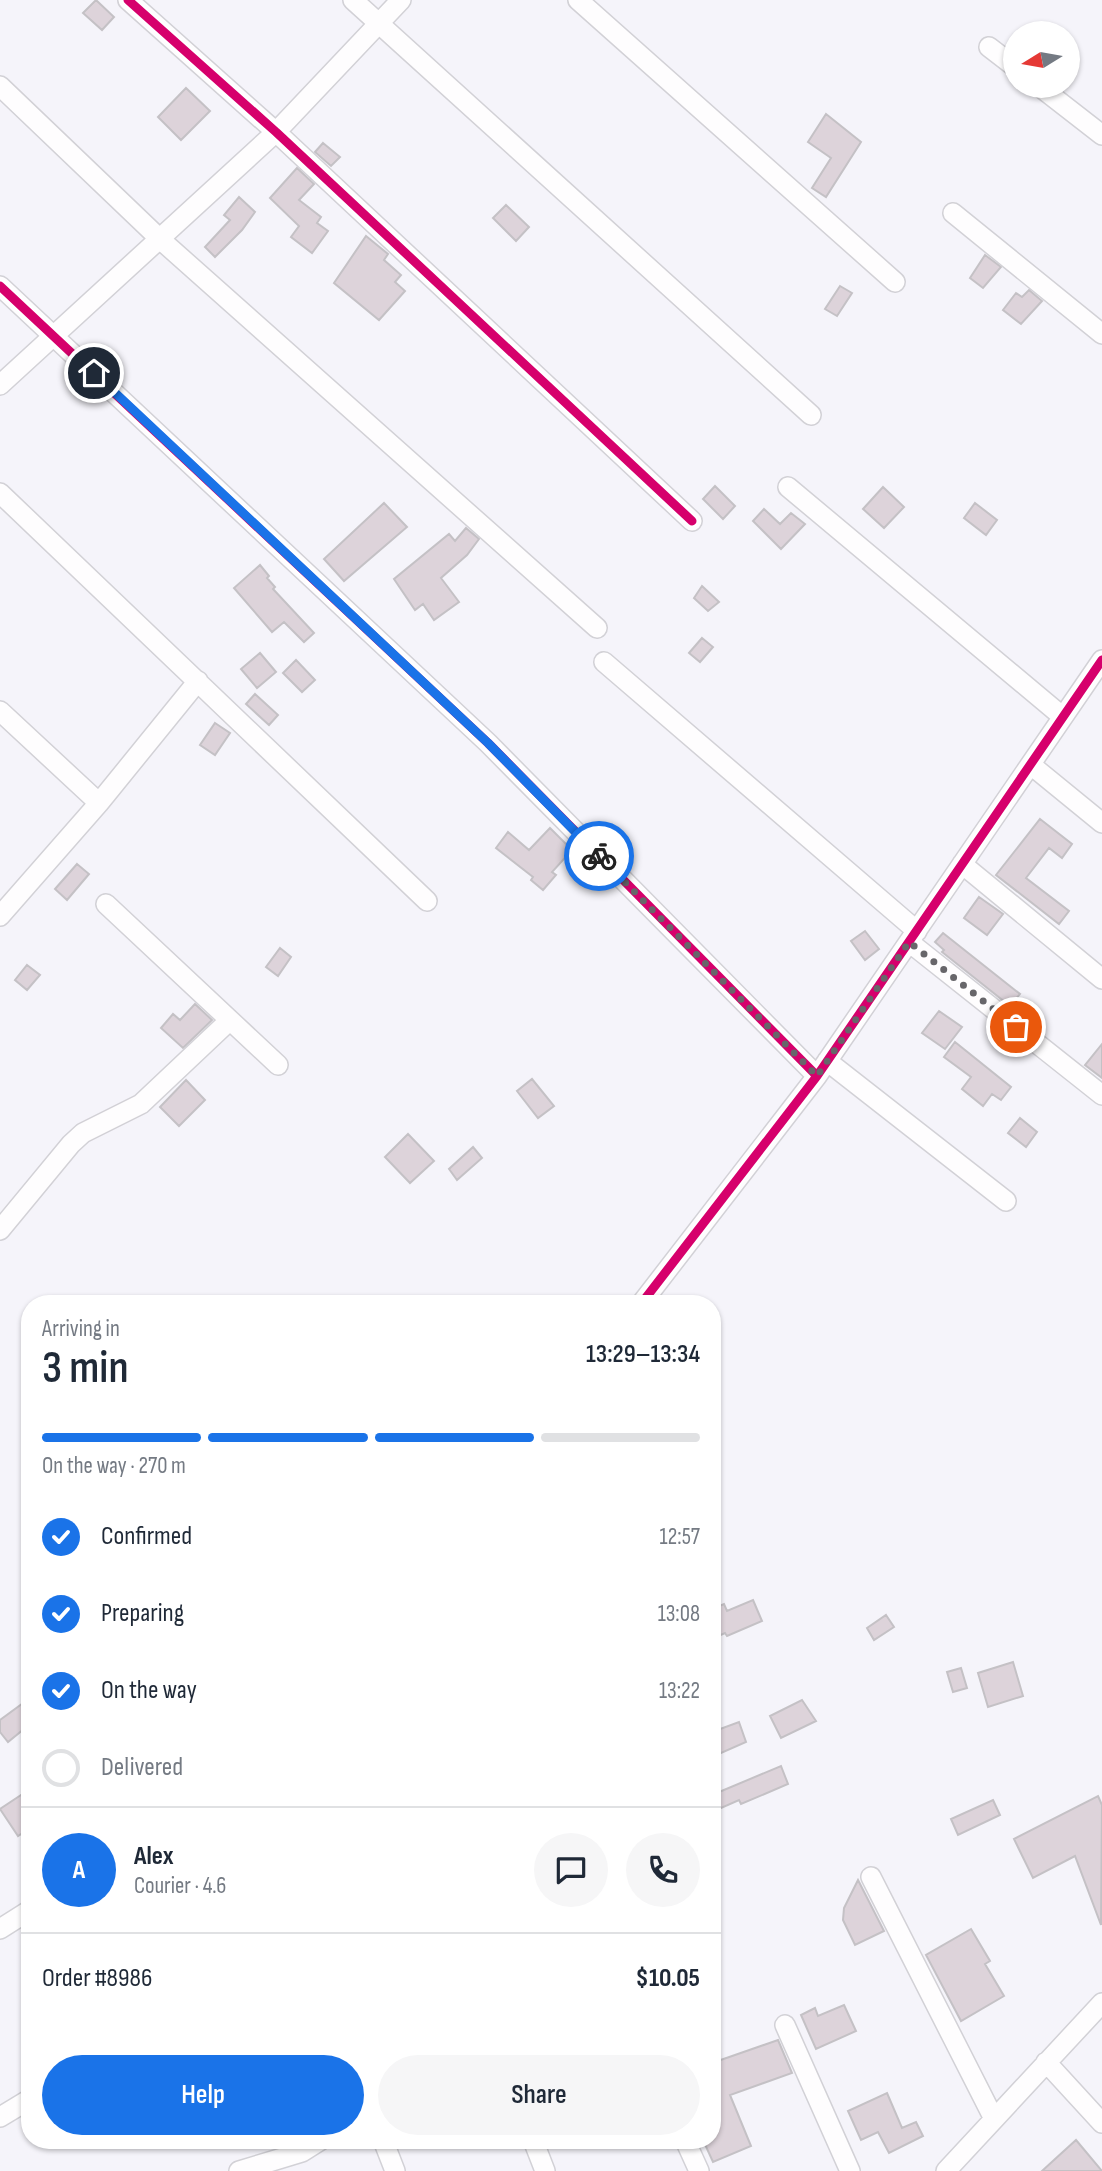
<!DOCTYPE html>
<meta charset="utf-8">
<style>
body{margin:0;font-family:"Sofia Sans Condensed",sans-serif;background:#f6f6f7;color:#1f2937;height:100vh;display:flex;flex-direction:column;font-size:26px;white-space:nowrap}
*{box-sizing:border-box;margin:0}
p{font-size:23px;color:#747a83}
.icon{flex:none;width:38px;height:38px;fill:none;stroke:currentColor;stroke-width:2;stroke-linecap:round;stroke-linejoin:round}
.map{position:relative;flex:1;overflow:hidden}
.panel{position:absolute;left:21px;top:1295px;width:700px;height:854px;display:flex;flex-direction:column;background:#fff;border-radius:28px;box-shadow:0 2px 5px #0004}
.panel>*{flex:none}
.needle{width:46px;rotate:259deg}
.controls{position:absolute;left:1003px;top:21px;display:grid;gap:14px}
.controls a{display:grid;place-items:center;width:77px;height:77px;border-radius:50%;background:#fff;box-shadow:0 2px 5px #0004;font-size:35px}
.pin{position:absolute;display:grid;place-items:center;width:60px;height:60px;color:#fff;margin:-30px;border:4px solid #fff;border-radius:50%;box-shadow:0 2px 7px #0007}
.courier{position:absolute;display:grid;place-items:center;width:70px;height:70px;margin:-35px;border:5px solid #1a73e8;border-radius:50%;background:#fff;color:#222;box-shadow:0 2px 9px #0007}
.headline em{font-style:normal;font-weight:600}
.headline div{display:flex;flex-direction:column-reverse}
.headline{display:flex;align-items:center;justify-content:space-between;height:119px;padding:0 21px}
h1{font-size:46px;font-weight:600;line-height:52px}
.bar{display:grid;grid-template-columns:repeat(4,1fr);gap:10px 7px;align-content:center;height:84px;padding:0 21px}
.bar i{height:9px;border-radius:5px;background:#e0e1e3}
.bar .current{background:#1a73e8}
.bar p{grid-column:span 4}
.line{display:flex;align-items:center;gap:18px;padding:0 21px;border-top:2px solid #e0e1e3}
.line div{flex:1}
.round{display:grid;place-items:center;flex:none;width:74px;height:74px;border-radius:37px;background:#f6f6f7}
ol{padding:0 21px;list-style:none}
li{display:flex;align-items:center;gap:21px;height:77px}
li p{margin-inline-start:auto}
li .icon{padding:7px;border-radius:50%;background:#1a73e8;color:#fff;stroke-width:4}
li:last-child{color:#747a83}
li i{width:38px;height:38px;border:4px solid #e0e1e3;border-radius:50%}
.action{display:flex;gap:14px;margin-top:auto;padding:14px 21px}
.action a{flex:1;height:80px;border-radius:42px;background:#1a73e8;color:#fff;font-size:28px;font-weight:600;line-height:80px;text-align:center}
.action a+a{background:#f6f6f7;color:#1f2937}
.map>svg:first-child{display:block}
</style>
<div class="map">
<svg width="1102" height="2171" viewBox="0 0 1102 2171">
<rect width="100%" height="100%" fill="#f5f4fa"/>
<!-- building -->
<path fill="#ddd3da" stroke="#c4c1c5" stroke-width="2" d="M96,0L114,17L102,30L83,13Z
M186,88L210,111L181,140L158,117Z
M826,114L861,142L826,197L812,188L831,158L808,142Z
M323,143L340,157L331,166L315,152Z
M297,168L314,184L299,200L321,217L317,223L328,231L312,253L291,237L299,226L270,198Z
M239,197L255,212L242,230L215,257L205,247L230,220L224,215Z
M506,205L529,227L516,241L493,218Z
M366,236L388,254L384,260L401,275L395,282L405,291L379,320L334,283Z
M985,255L1001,267L983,288L970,278Z
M840,286L852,293L837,316L825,309Z
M1029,290L1042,301L1021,324L1003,310L1016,293L1022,297Z
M715,486L735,506L723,519L703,499Z
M883,487L904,507L884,528L863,509Z
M384,503L407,527L344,581L324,559Z
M975,503L997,520L986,535L964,518Z
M764,509L780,524L791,513L805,524L781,549L753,521Z
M466,528L479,539L467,555L441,578L459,602L434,620L423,604L415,610L394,579L449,534L455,541Z
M260,565L269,576L267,578L275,587L273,589L314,633L304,642L284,622L272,632L234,588Z
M702,586L719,602L708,611L694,598Z
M702,638L713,647L700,662L689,653Z
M260,653L276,672L257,688L241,669Z
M296,660L315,680L302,692L283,673Z
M255,694L278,715L269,725L246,704Z
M215,723L230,733L215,755L200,745Z
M1040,819L1072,844L1062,858L1049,848L1026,878L1069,911L1059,924L996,875Z
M550,828L572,850L552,872L556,875L543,890L531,880L533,877L496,848L508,832L529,850Z
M77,864L89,874L67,900L55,889Z
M979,897L1003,914L987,935L964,918Z
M865,931L879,949L865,960L851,941Z
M943,933L1020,994L1010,1006L942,952L944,950L935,942Z
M280,948L291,957L278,976L266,967Z
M27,965L40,975L27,990L15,980Z
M195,1004L212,1020L183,1048L161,1028L173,1014L180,1020Z
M939,1011L962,1027L945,1049L922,1033Z
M955,1042L1011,1087L1001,1100L992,1094L983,1106L962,1089L971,1077L944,1057Z
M1102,1044V1078L1085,1065Z
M532,1079L554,1106L538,1118L517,1091Z
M186,1080L205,1100L179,1126L160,1107Z
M1020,1118L1037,1132L1026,1147L1008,1133Z
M408,1134L434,1161L410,1183L385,1157Z
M473,1147L482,1158L457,1180L449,1169Z
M753,1600L762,1621L727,1636L725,1633L712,1639V1609L724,1604L727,1611Z
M886,1615L894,1627L874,1640L867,1628Z
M1013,1662L1023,1696L988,1707L978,1673Z
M961,1668L967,1688L953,1692L947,1672Z
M30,1698V1724L8,1742L0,1732V1720Z
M802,1700L816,1721L781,1738L770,1716Z
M739,1722L746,1742L712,1757V1732Z
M781,1766L788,1784L741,1804L739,1800L712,1812V1795Z
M30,1789V1828L18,1836L0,1809Z
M1098,1796L1102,1805L1101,1925L1075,1856L1033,1878L1014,1839Z
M993,1800L1000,1815L958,1835L951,1819Z
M858,1880L884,1931L855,1945L843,1920L844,1908Z
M971,1929L990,1961L985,1964L1004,1996L961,2021L926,1955Z
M844,2005L856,2031L816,2049L801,2015L815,2008L818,2016Z
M778,2040L792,2073L730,2095L751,2146L713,2162L703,2140H712V2063Z
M887,2093L902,2128L916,2122L923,2136L889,2153L878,2132L861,2140L848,2111Z
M1076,2140L1102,2171H1042L1054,2160Z"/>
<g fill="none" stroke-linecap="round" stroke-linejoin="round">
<!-- minor casing -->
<g stroke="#d2d1d6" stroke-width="22">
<path id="minor" d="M128,0L276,132L692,521
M353,0L811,415
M578,0L895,282
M989,47L1015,67
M0,86L161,240L597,628
M1039,86L1102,135
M953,213L1102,334
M0,286L488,743L817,1076
M0,385L276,132L401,0
M788,487L1063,717
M0,493L427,901
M604,662L917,931
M0,711L99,803
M1031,765L1102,823
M962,864L1102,979
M106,904L278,1065
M0,916L99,803L198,681
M909,942L1102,1095
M827,1061L1006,1201
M0,1230L71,1144L83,1133L141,1104L230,1020
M641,1304L817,1076L1102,660
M871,1877L994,2119
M0,1929L30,1910
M785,2025L850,2171
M1046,2062L1102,2123
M0,2117L30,2099
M383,2140L395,2171
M533,2140L545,2171
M685,2140L699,2171
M239,2171L302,2152L321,2140
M946,2171L1102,2003"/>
</g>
<!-- minor -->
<use href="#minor" stroke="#fefdfe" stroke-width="19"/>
<!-- cycleway casing -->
<g stroke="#fff" stroke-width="13">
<path id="cycleway" d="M128,0L276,132L692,521
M0,286L488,743L817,1076
M641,1304L817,1076L1102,660"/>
</g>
<!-- cycleway -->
<use href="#cycleway" stroke="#d6006c" stroke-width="9"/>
</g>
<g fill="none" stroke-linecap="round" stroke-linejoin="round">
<!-- done -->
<path stroke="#67666a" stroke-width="7" stroke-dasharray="0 12.6" d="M599,856L817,1076L909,942L1016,1027"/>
<!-- route -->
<path stroke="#1a73e8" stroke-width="9" d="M94,373L488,743L599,856"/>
</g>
</svg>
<div class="controls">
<a><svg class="needle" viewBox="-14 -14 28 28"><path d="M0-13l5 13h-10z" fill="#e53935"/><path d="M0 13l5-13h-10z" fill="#747a83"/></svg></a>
</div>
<div class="pin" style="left:1016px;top:1027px;background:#ea580c"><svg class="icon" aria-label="bag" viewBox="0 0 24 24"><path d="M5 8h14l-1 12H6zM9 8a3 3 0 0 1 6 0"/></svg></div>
<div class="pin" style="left:94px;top:373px;background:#1f2937"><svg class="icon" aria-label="home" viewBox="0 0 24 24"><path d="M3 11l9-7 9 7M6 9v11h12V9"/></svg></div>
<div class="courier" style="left:599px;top:856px"><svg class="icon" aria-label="bike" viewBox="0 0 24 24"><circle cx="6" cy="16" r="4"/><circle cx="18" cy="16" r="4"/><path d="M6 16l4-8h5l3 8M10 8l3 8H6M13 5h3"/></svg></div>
<section class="panel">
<div class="headline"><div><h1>3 min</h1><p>Arriving in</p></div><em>13:29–13:34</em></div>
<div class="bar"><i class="current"></i><i class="current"></i><i class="current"></i><i></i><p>On the way · 270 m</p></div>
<ol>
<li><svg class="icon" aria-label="check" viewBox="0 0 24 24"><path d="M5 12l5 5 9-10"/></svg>Confirmed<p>12:57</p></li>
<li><svg class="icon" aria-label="check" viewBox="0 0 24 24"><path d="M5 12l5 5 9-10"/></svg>Preparing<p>13:08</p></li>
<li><svg class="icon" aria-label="check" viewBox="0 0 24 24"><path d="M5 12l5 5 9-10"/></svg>On the way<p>13:22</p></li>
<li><i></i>Delivered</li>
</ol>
<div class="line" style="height:126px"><b class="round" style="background:#1a73e8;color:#fff">A</b><div><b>Alex</b><p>Courier · 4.6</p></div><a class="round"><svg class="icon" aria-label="chat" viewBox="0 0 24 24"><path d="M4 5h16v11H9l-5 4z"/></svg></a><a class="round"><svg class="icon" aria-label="phone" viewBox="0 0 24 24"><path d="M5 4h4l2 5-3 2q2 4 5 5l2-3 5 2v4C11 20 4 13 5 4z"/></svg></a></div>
<div class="line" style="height:91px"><div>Order #8986</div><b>$10.05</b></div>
<div class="action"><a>Help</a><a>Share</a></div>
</section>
</div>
